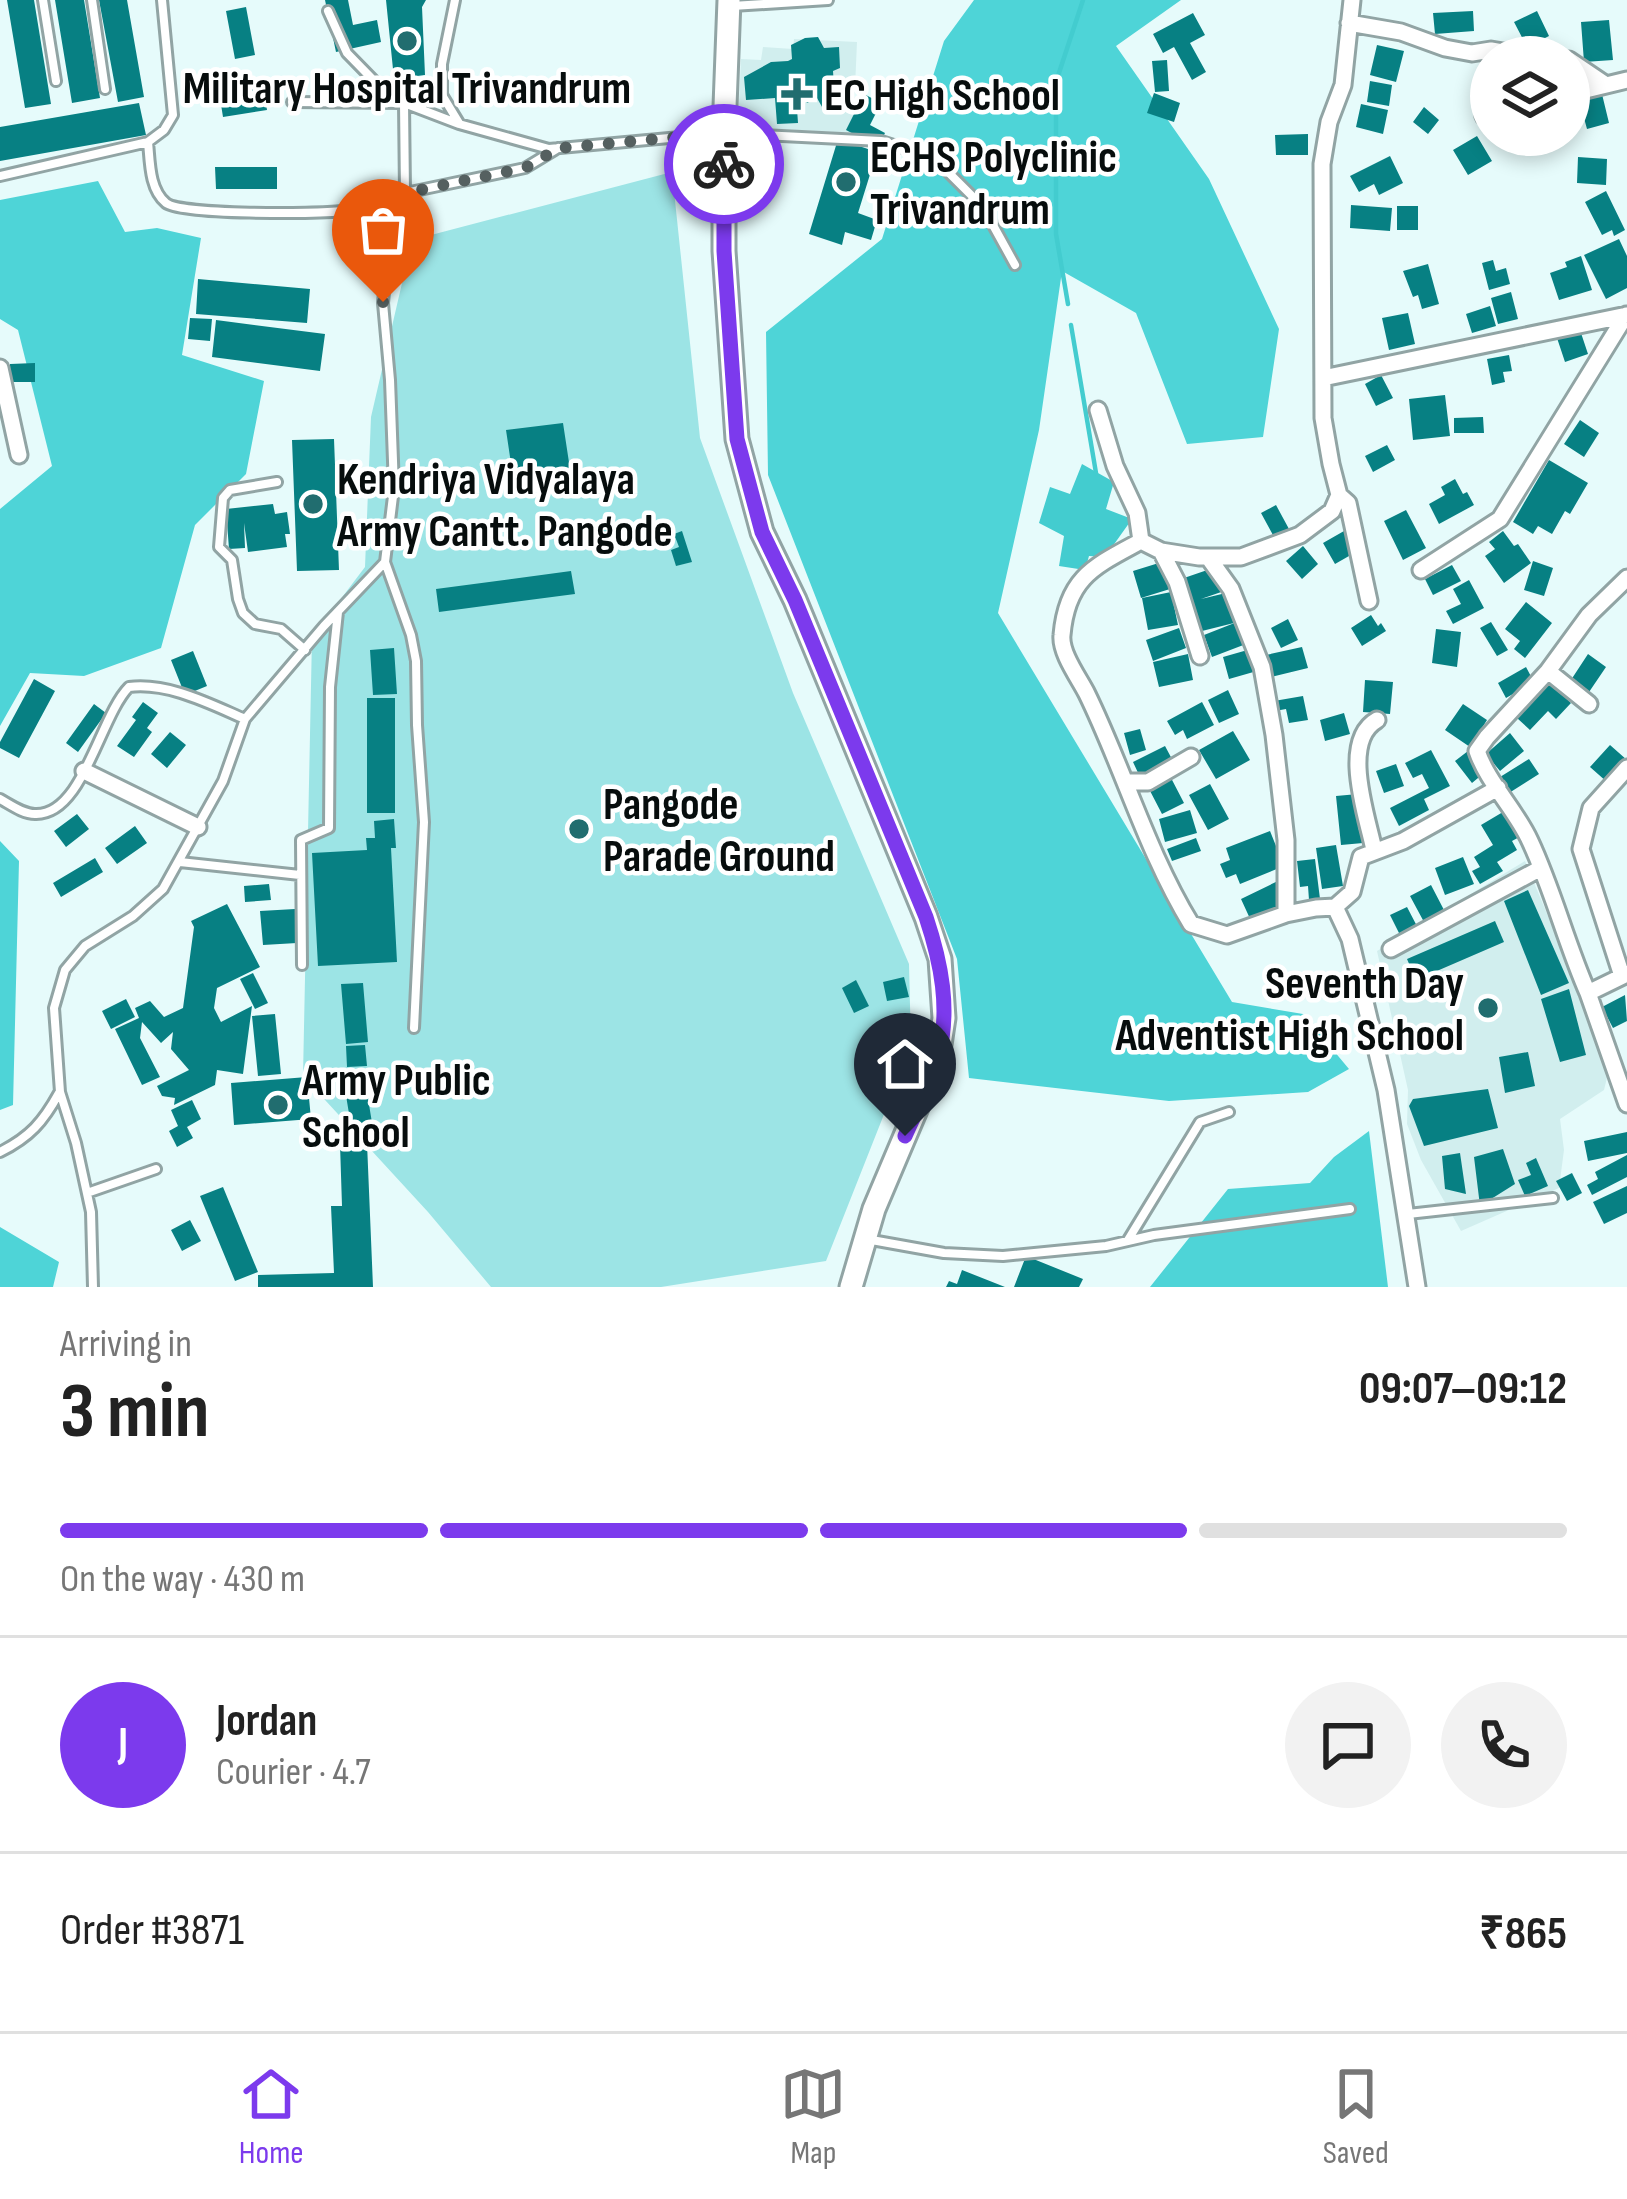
<!DOCTYPE html>
<meta charset="utf-8">
<style>
body{margin:0;font-family:"Sofia Sans Condensed",sans-serif;background:#f2f2f2;color:#222;height:100vh;display:flex;flex-direction:column;font-size:45px;white-space:nowrap}
*{box-sizing:border-box;margin:0}
p{font-size:39px;color:#767676}
.icon{flex:none;width:66px;height:66px;fill:none;stroke:currentColor;stroke-width:2;stroke-linecap:round;stroke-linejoin:round}
.map{position:relative;height:1287px;overflow:hidden}
.drawer{display:flex;flex-direction:column;background:#fff;flex:1}
.drawer>*{flex:none}
.fabs{position:absolute;left:1470px;top:36px;display:grid;gap:24px}
.fabs a{display:grid;place-items:center;width:120px;height:120px;border-radius:50%;background:#fff;box-shadow:0 6px 18px #0003;font-size:60px}
.pin{position:absolute;display:grid;place-items:center;width:102px;height:102px;color:#fff;margin:-123px -51px;border-radius:50% 50% 50% 0;rotate:-45deg;box-shadow:0 0 12px #0007}
.pin .icon{rotate:45deg}
.courier{position:absolute;display:grid;place-items:center;width:120px;height:120px;margin:-60px;border:9px solid #7c3aed;border-radius:50%;background:#fff;color:#222;box-shadow:0 3px 15px #0007}
.head em{font-style:normal;font-weight:700}
.head div{display:flex;flex-direction:column-reverse}
.head{display:flex;align-items:center;justify-content:space-between;height:204px;padding:0 60px}
h1{font-size:78px;font-weight:700;line-height:90px}
.bar{display:grid;grid-template-columns:repeat(4,1fr);gap:18px 12px;align-content:center;height:144px;padding:0 60px}
.bar i{height:15px;border-radius:9px;background:#e0e0e0}
.bar .current{background:#7c3aed}
.bar p{grid-column:span 4}
.line{display:flex;align-items:center;gap:30px;padding:0 60px;border-top:3px solid #e0e0e0}
.line div{flex:1}
.round{display:grid;place-items:center;flex:none;width:126px;height:126px;border-radius:63px;background:#f2f2f2}
.tabs{display:flex;justify-content:space-around;align-items:center;height:168px;border-top:3px solid #e0e0e0;background:#fff;font-size:33px;color:#767676}
.tabs a{display:grid;justify-items:center;gap:6px}
.tabs .current{color:#7c3aed}
.map>svg:first-child{display:block}
</style>
<div class="map">
<svg width="1627" height="1287" viewBox="0 0 1627 1287">
<rect width="100%" height="100%" fill="#e6fbfb"/>
<!-- built -->
<path fill="#d1eeee" d="M794,39L857,42L853,133L738,127L741,59L761,60L763,47L793,49Z
M1525,861L1610,1065L1604,1090L1560,1119L1564,1150L1559,1188L1461,1231L1421,1160L1407,1124L1408,1090L1377,951Z"/>
<!-- green -->
<path fill="#9ce4e5" d="M672,172L700,438L793,693L909,964L911,1046L826,1261L661,1287H491L428,1212L303,1076L312,637L365,567L371,417L412,240Z"/>
<!-- forest -->
<path fill="#4ed4d7" d="M974,0H1181L1116,46L1209,179L1279,329L1263,437L1187,444L1136,313L1062,271L1039,430L998,613L1232,1002L1303,1014L1349,1069L1308,1092L1169,1101L969,1078L957,959L768,475L766,332L882,239L944,41Z
M98,181L125,232L157,228L201,238L182,355L264,381L246,474L195,525L161,648L84,676L30,673L0,726V509L52,466L18,330L0,319V200Z
M0,841L19,861L13,1105L0,1110Z
M1369,1131L1388,1287H1150L1228,1189L1310,1183L1334,1157Z
M0,1227L59,1262L53,1287H0Z"/>
<!-- water -->
<path fill="#43cccf" d="M1082,464L1114,482L1106,509L1132,519L1105,557L1089,556L1085,570L1059,566L1064,536L1039,523L1050,487L1070,494Z"/>
<g fill="none" stroke-linecap="round" stroke-linejoin="round">
<!-- stream -->
<path stroke="#43cccf" stroke-width="4.5" d="M1068,304L1056,234V82L1083,0
M1071,325L1096,473"/>
</g>
<!-- building -->
<path fill="#078083" d="M7,0H34L51,104L25,108Z
M55,0H84L100,98L72,103Z
M99,0H127L144,97L118,102Z
M325,0H348L353,25L377,20L381,42L336,52Z
M386,0H426L422,7L425,75L394,79Z
M246,7L255,55L235,59L226,11Z
M1473,11L1474,31L1435,34L1433,13Z
M1537,11L1549,36L1527,47L1514,22Z
M1193,13L1205,35L1190,43L1206,72L1192,80L1174,47L1163,53L1153,34Z
M1609,20L1613,60L1584,62L1581,22Z
M818,37L824,48L839,47L840,68L833,71L834,87L825,92L826,114L817,98L807,103L795,81L798,123L777,124L775,98L746,100L744,77L771,62L788,61L792,59L791,45L805,38Z
M1377,45L1404,51L1396,82L1370,75Z
M1167,60L1169,91L1155,92L1152,61Z
M1370,81L1392,85L1389,106L1367,102Z
M263,85L267,110L223,117L219,92Z
M1601,90L1609,123L1587,129L1578,96Z
M1154,93L1180,103L1174,122L1147,113Z
M864,94L881,103L870,125L885,133L878,147L846,130Z
M139,103L146,135L0,161V127Z
M1361,104L1388,110L1383,134L1356,127Z
M1424,107L1439,120L1428,134L1413,122Z
M1308,134V155H1276L1275,135Z
M1477,136L1492,161L1468,175L1453,150Z
M838,139L877,152L858,213L877,220L871,240L845,232L842,245L809,234Z
M1390,156L1403,183L1379,195L1374,184L1359,192L1350,176Z
M1578,157L1607,159L1606,185L1577,183Z
M215,167H277V189H216Z
M1606,191L1625,230L1614,236L1612,230L1602,235L1585,202Z
M1351,205L1392,208L1390,231L1350,228Z
M1397,206H1418V230H1397Z
M1619,239L1627,256V288L1606,299L1584,255Z
M1581,256L1592,290L1559,300L1550,273L1567,267L1565,262Z
M1493,260L1496,271L1506,268L1510,284L1489,290L1482,263Z
M1428,264L1439,304L1422,309L1418,295L1413,297L1403,271Z
M198,279L310,289L307,323L196,314Z
M1511,292L1518,319L1498,324L1491,298Z
M1490,306L1496,326L1472,333L1466,314Z
M1408,313L1415,344L1389,350L1382,318Z
M190,318L212,319L210,341L188,339Z
M216,320L325,334L320,371L212,357Z
M1578,324L1588,354L1565,362L1555,332Z
M1509,355L1512,371L1503,372L1505,382L1492,385L1487,359Z
M35,363V382H10V364Z
M1381,375L1393,398L1376,406L1365,384Z
M1445,395L1450,436L1413,440L1409,399Z
M1483,417L1484,433H1454V418Z
M1580,420L1599,433L1584,457L1564,444Z
M563,423L570,469L513,477L506,430Z
M334,439L339,570L297,571L292,440Z
M1387,445L1395,460L1373,472L1365,456Z
M1549,460L1588,483L1570,514L1565,511L1552,534L1538,526L1533,534L1513,522Z
M1455,479L1463,494L1467,492L1474,505L1439,524L1429,504L1445,495L1441,487Z
M273,504L275,514L287,512L290,534H285L287,547L248,552L244,523L245,548L229,549L226,509Z
M1276,505L1289,529L1274,537L1261,513Z
M1406,510L1426,548L1403,560L1384,521Z
M682,531L692,562L676,566L671,550L679,547L674,534Z
M1344,531L1356,552L1335,564L1323,543Z
M1503,531L1514,546L1518,544L1531,563L1504,583L1485,556L1495,549L1489,542Z
M1303,546L1318,564L1302,579L1286,561Z
M1533,561L1553,568L1544,596L1524,590Z
M1162,562L1170,589L1141,598L1133,571Z
M1452,565L1461,581L1433,595L1425,579Z
M1219,566L1227,590L1201,599L1226,593L1234,623L1202,631L1184,578Z
M571,571L575,594L439,612L436,589Z
M1469,580L1484,608L1453,624L1446,611L1461,604L1453,589Z
M1171,592L1178,625L1148,630L1142,598Z
M1526,602L1552,623L1525,658L1514,649L1520,641L1505,629Z
M1371,615L1378,626L1381,623L1386,631L1362,646L1351,628Z
M1288,619L1298,640L1281,648L1271,628Z
M1237,622L1246,644L1212,657L1204,635Z
M1491,622L1508,650L1497,656L1480,628Z
M1179,628L1186,648L1153,661L1146,640Z
M1436,629L1461,632L1457,667L1432,663Z
M1302,647L1308,668L1271,677L1266,655Z
M394,648L397,694L373,695L370,650Z
M1251,649L1257,671L1229,679L1223,657Z
M193,651L207,686L185,695L171,660Z
M1188,654L1193,680L1159,687L1153,662Z
M1588,654L1606,667L1587,695L1569,683Z
M1526,667L1534,682L1506,698L1498,683Z
M34,679L55,691L19,758L0,748V742Z
M1365,680L1393,682L1390,714L1363,712Z
M1550,682L1571,703L1556,719L1548,711L1530,730L1517,718Z
M1228,690L1239,714L1219,723L1208,700Z
M1303,696L1308,720L1289,723L1286,709L1275,711L1274,701Z
M367,698H395V813H367Z
M143,702L158,713L147,728L152,732L134,757L117,746L136,720L132,717Z
M1202,702L1214,725L1187,739L1183,730L1175,735L1167,721Z
M94,704L106,713L78,752L66,743Z
M1463,704L1487,720L1470,747L1445,730Z
M1344,713L1350,734L1325,741L1320,720Z
M1140,729L1146,750L1130,755L1124,733Z
M1233,731L1250,760L1216,779L1199,750Z
M170,732L186,745L167,768L151,754Z
M1510,733L1524,751L1500,771L1486,754Z
M1610,745L1627,760L1607,782L1590,767Z
M1165,746L1173,761L1140,777L1133,762Z
M1431,750L1450,786L1424,799L1429,810L1399,826L1390,808L1429,788L1422,774L1413,778L1405,763Z
M1468,751L1484,773L1472,783L1455,761Z
M1529,759L1539,774L1509,793L1500,777Z
M1396,764L1404,786L1384,793L1376,771Z
M1170,776L1184,803L1162,814L1148,787Z
M1210,784L1229,819L1208,830L1189,795Z
M1358,794V827L1363,843L1341,845L1336,796Z
M1508,809L1523,835L1512,841L1517,850L1497,862L1503,871L1480,884L1472,871L1480,867L1474,857L1493,845L1481,825Z
M1190,810L1197,833L1165,842L1159,819Z
M77,814L89,829L66,847L54,831Z
M394,819L396,848H391L397,962L318,966L312,853L367,850L366,838H375L374,821Z
M135,826L147,843L117,864L105,848Z
M1270,831L1284,866L1240,884L1236,874L1226,878L1220,864L1230,860L1226,848Z
M1196,838L1201,851L1172,861L1167,849Z
M1336,845L1343,886L1322,889L1316,848Z
M1463,857L1474,884L1445,895L1435,868Z
M95,858L103,872L61,897L53,883Z
M1315,859L1320,899L1309,900L1308,886L1300,887L1297,861Z
M1280,880L1291,904L1252,923L1241,899Z
M269,884L271,900L245,902L244,886Z
M1431,885L1444,910L1424,922L1410,896Z
M1528,890L1569,983L1541,995L1504,901Z
M227,904L260,967L217,988L214,1008L221,1022L252,1006L243,1074L217,1070L215,1085L174,1105L175,1098L162,1096L157,1086L189,1070L171,1049L173,1032L161,1043L142,1022L140,1038L160,1077L142,1085L115,1029L139,1018L135,1008L150,1001L164,1017L183,1008L194,927L191,921Z
M1407,907L1419,930L1402,939L1390,915Z
M295,909L297,943L263,945L260,911Z
M1495,921L1504,942L1416,980L1407,959Z
M253,973L268,1003L255,1009L240,979Z
M904,977L909,997L887,1001L883,982Z
M856,980L869,1006L854,1013L842,988Z
M363,983L368,1042L346,1044L341,984Z
M1569,989L1586,1055L1560,1062L1541,999Z
M1625,995L1627,1021L1613,1028L1602,1007Z
M126,999L135,1017L111,1029L102,1011Z
M275,1014L281,1074L258,1076L252,1016Z
M365,1045L367,1066L347,1067L346,1046Z
M1528,1052L1535,1086L1505,1093L1499,1057Z
M363,1068L374,1135L353,1138L342,1071Z
M307,1077L311,1119L234,1125L231,1083Z
M1488,1089L1498,1128L1424,1146L1409,1106L1413,1099Z
M192,1100L201,1119L187,1127L193,1138L177,1147L169,1131L178,1126L171,1110Z
M1627,1132V1153L1588,1161L1584,1141Z
M367,1143L373,1287H258V1275L334,1273L331,1206H342L340,1144Z
M1503,1149L1515,1184L1480,1206L1474,1157Z
M1460,1153L1466,1194L1445,1189L1442,1156Z
M1627,1155V1177L1592,1195L1587,1185L1598,1179L1595,1172Z
M1536,1158L1548,1186L1525,1196L1518,1180L1531,1175L1526,1163Z
M1572,1173L1582,1193L1567,1201L1556,1181Z
M1627,1186V1213L1604,1224L1593,1202Z
M223,1187L258,1272L235,1281L200,1196Z
M190,1220L201,1241L182,1251L171,1230Z
M1026,1256L1083,1279L1079,1287H1014Z
M962,1270L1005,1287H946L949,1281L957,1284Z"/>
<g fill="none" stroke-linecap="round" stroke-linejoin="round">
<!-- service casing -->
<g stroke="#91a4a4" stroke-width="14">
<path id="service" d="M43,0L56,81
M92,0L105,89
M455,0L442,64V95L459,123
M732,6L828,0
M328,11L347,53L386,93L404,103L459,124L549,149L724,133L881,141L934,158L983,207L1015,265
M292,102L404,103L442,95
M148,142C150,161 149,189 166,203C181,215 316,214 342,211C363,209 385,199 405,193L404,103
M0,176L148,142L164,130L173,115L162,0
M277,482L230,490L223,498L219,547L232,560L238,599L243,613L255,624L281,629L305,650
M385,562L411,635L416,661L417,725L424,822L414,1028
M0,799C11,805 23,814 35,814C83,816 100,716 129,687C168,682 210,704 245,719
M180,862L300,875
M302,965L301,840L329,828L330,687L338,612
M0,1152C30,1137 43,1122 59,1093
M87,1193L156,1169
M1408,1214L1553,1198
M866,1239L944,1253L1003,1256L1106,1246L1154,1235L1350,1209
M1128,1240L1200,1122L1229,1112
M93,1287L91,1212L76,1143L60,1092L54,1008L65,970L85,946L133,916L163,889L223,781L245,719L324,626L385,562L394,488L390,380L383,303L389,238L405,193L525,168L558,148"/>
</g>
<!-- minor casing -->
<g stroke="#91a4a4" stroke-width="21">
<path id="minor" d="M1352,0L1343,85L1329,122L1322,164L1323,418L1331,464L1339,495L1332,511L1300,535L1241,557H1199L1161,551L1141,541C1095,566 1067,577 1062,635C1060,653 1079,678 1087,694C1124,770 1147,852 1191,924L1227,935L1286,914L1316,908L1335,907L1350,939L1386,1090L1417,1287
M1349,23L1401,32L1445,48L1472,53L1491,50L1533,57
M1569,60L1606,85
M1569,94L1627,80
M1484,116L1491,114
M0,368L19,455
M1323,378L1627,315
M1098,410L1115,466L1137,513L1141,541
M1339,495L1348,503L1369,601
M1161,551L1177,582L1200,656
M1208,557L1231,589L1262,667L1274,735L1286,840V914
M1421,570L1500,519L1626,315
M1548,671L1589,704
M84,771L198,827
M1125,782H1148L1191,757
M1374,850C1367,816 1340,741 1377,720
M1335,907L1352,892L1361,857L1403,841L1498,788
M1391,949L1541,868
M1627,974L1588,993L1627,1104
M1622,976L1581,849L1591,808L1627,768
M1588,993C1566,943 1553,890 1530,841C1516,810 1488,783 1477,751L1487,737L1548,671L1589,615L1627,578"/>
</g>
<!-- secondary casing -->
<g stroke="#91a4a4" stroke-width="27">
<path id="secondary" d="M729,0L724,133V251L737,439L762,532L795,600L926,917L940,959L944,1018L938,1058L874,1209L851,1287"/>
</g>
<!-- service -->
<use href="#service" stroke="#fff" stroke-width="8"/>
<!-- minor -->
<use href="#minor" stroke="#fff" stroke-width="15"/>
<!-- secondary -->
<use href="#secondary" stroke="#fff" stroke-width="21"/>
</g>
<g fill="none" stroke-linecap="round" stroke-linejoin="round">
<!-- done -->
<path stroke="#556060" stroke-width="12" stroke-dasharray="0 21.6" d="M383,302L389,238L405,193L525,168L559,148L724,133V164"/>
<!-- route -->
<path stroke="#7c3aed" stroke-width="15" d="M724,164V251L737,439L762,532L795,600L926,917C941,962 951,1010 938,1057C931,1084 916,1111 905,1136"/>
</g>
<!-- markers -->
<g fill="#216d6f" stroke="#fff" stroke-width="4.5">
<circle cx="407" cy="41" r="12"/>
<path d="M791 76h12v12h12v12h-12v12h-12v-12h-12v-12h12z"/>
<circle cx="846" cy="182" r="12"/>
<circle cx="313" cy="504" r="12"/>
<circle cx="579" cy="829" r="12"/>
<circle cx="1488" cy="1008" r="12"/>
<circle cx="278" cy="1105" r="12"/>
</g>
<g text-anchor="middle" stroke-width="9" stroke-linejoin="round" paint-order="stroke">
<!-- poi labels -->
<g font-size="45" font-weight="bold" fill="#070d0d" stroke="#fff" text-anchor="start">
<text x="407" y="103" text-anchor="middle">Military Hospital Trivandrum</text>
<text x="824" y="110">EC High School</text>
<text x="870" y="172">ECHS Polyclinic<tspan x="870" dy="52">Trivandrum</tspan></text>
<text x="337" y="494">Kendriya Vidyalaya<tspan x="337" dy="52">Army Cantt. Pangode</tspan></text>
<text x="603" y="819">Pangode<tspan x="603" dy="52">Parade Ground</tspan></text>
<text x="1464" y="998" text-anchor="end">Seventh Day<tspan x="1464" dy="52">Adventist High School</tspan></text>
<text x="302" y="1095">Army Public<tspan x="302" dy="52">School</tspan></text>
</g>
</g>
</svg>
<div class="fabs">
<a><svg class="icon" aria-label="layers" viewBox="0 0 24 24"><path d="M12 4l9 5-9 5-9-5zM3 14l9 5 9-5"/></svg></a>
</div>
<div class="pin" style="left:383px;top:302px;background:#ea580c"><svg class="icon" aria-label="bag" viewBox="0 0 24 24"><path d="M5 8h14l-1 12H6zM9 8a3 3 0 0 1 6 0"/></svg></div>
<div class="pin" style="left:905px;top:1136px;background:#1f2937"><svg class="icon" aria-label="home" viewBox="0 0 24 24"><path d="M3 11l9-7 9 7M6 9v11h12V9"/></svg></div>
<div class="courier" style="left:724px;top:164px"><svg class="icon" aria-label="bike" viewBox="0 0 24 24"><circle cx="6" cy="16" r="4"/><circle cx="18" cy="16" r="4"/><path d="M6 16l4-8h5l3 8M10 8l3 8H6M13 5h3"/></svg></div>
</div>
<section class="drawer">
<div class="head"><div><h1>3 min</h1><p>Arriving in</p></div><em>09:07–09:12</em></div>
<div class="bar"><i class="current"></i><i class="current"></i><i class="current"></i><i></i><p>On the way · 430 m</p></div>
<div class="line" style="height:216px"><b class="round" style="background:#7c3aed;color:#fff">J</b><div><b>Jordan</b><p>Courier · 4.7</p></div><a class="round"><svg class="icon" aria-label="chat" viewBox="0 0 24 24"><path d="M4 5h16v11H9l-5 4z"/></svg></a><a class="round"><svg class="icon" aria-label="phone" viewBox="0 0 24 24"><path d="M5 4h4l2 5-3 2q2 4 5 5l2-3 5 2v4C11 20 4 13 5 4z"/></svg></a></div>
<div class="line" style="height:156px"><div>Order #3871</div><b>₹865</b></div>
</section>
<nav class="tabs">
<a class="current"><svg class="icon" aria-label="home" viewBox="0 0 24 24"><path d="M3 11l9-7 9 7M6 9v11h12V9"/></svg>Home</a>
<a><svg class="icon" aria-label="map" viewBox="0 0 24 24"><path d="M3 6l6-2 6 2 6-2v14l-6 2-6-2-6 2zM9 4v14M15 6v14"/></svg>Map</a>
<a><svg class="icon" aria-label="saved" viewBox="0 0 24 24"><path d="M7 4h10v16l-5-4-5 4z"/></svg>Saved</a>
</nav>
